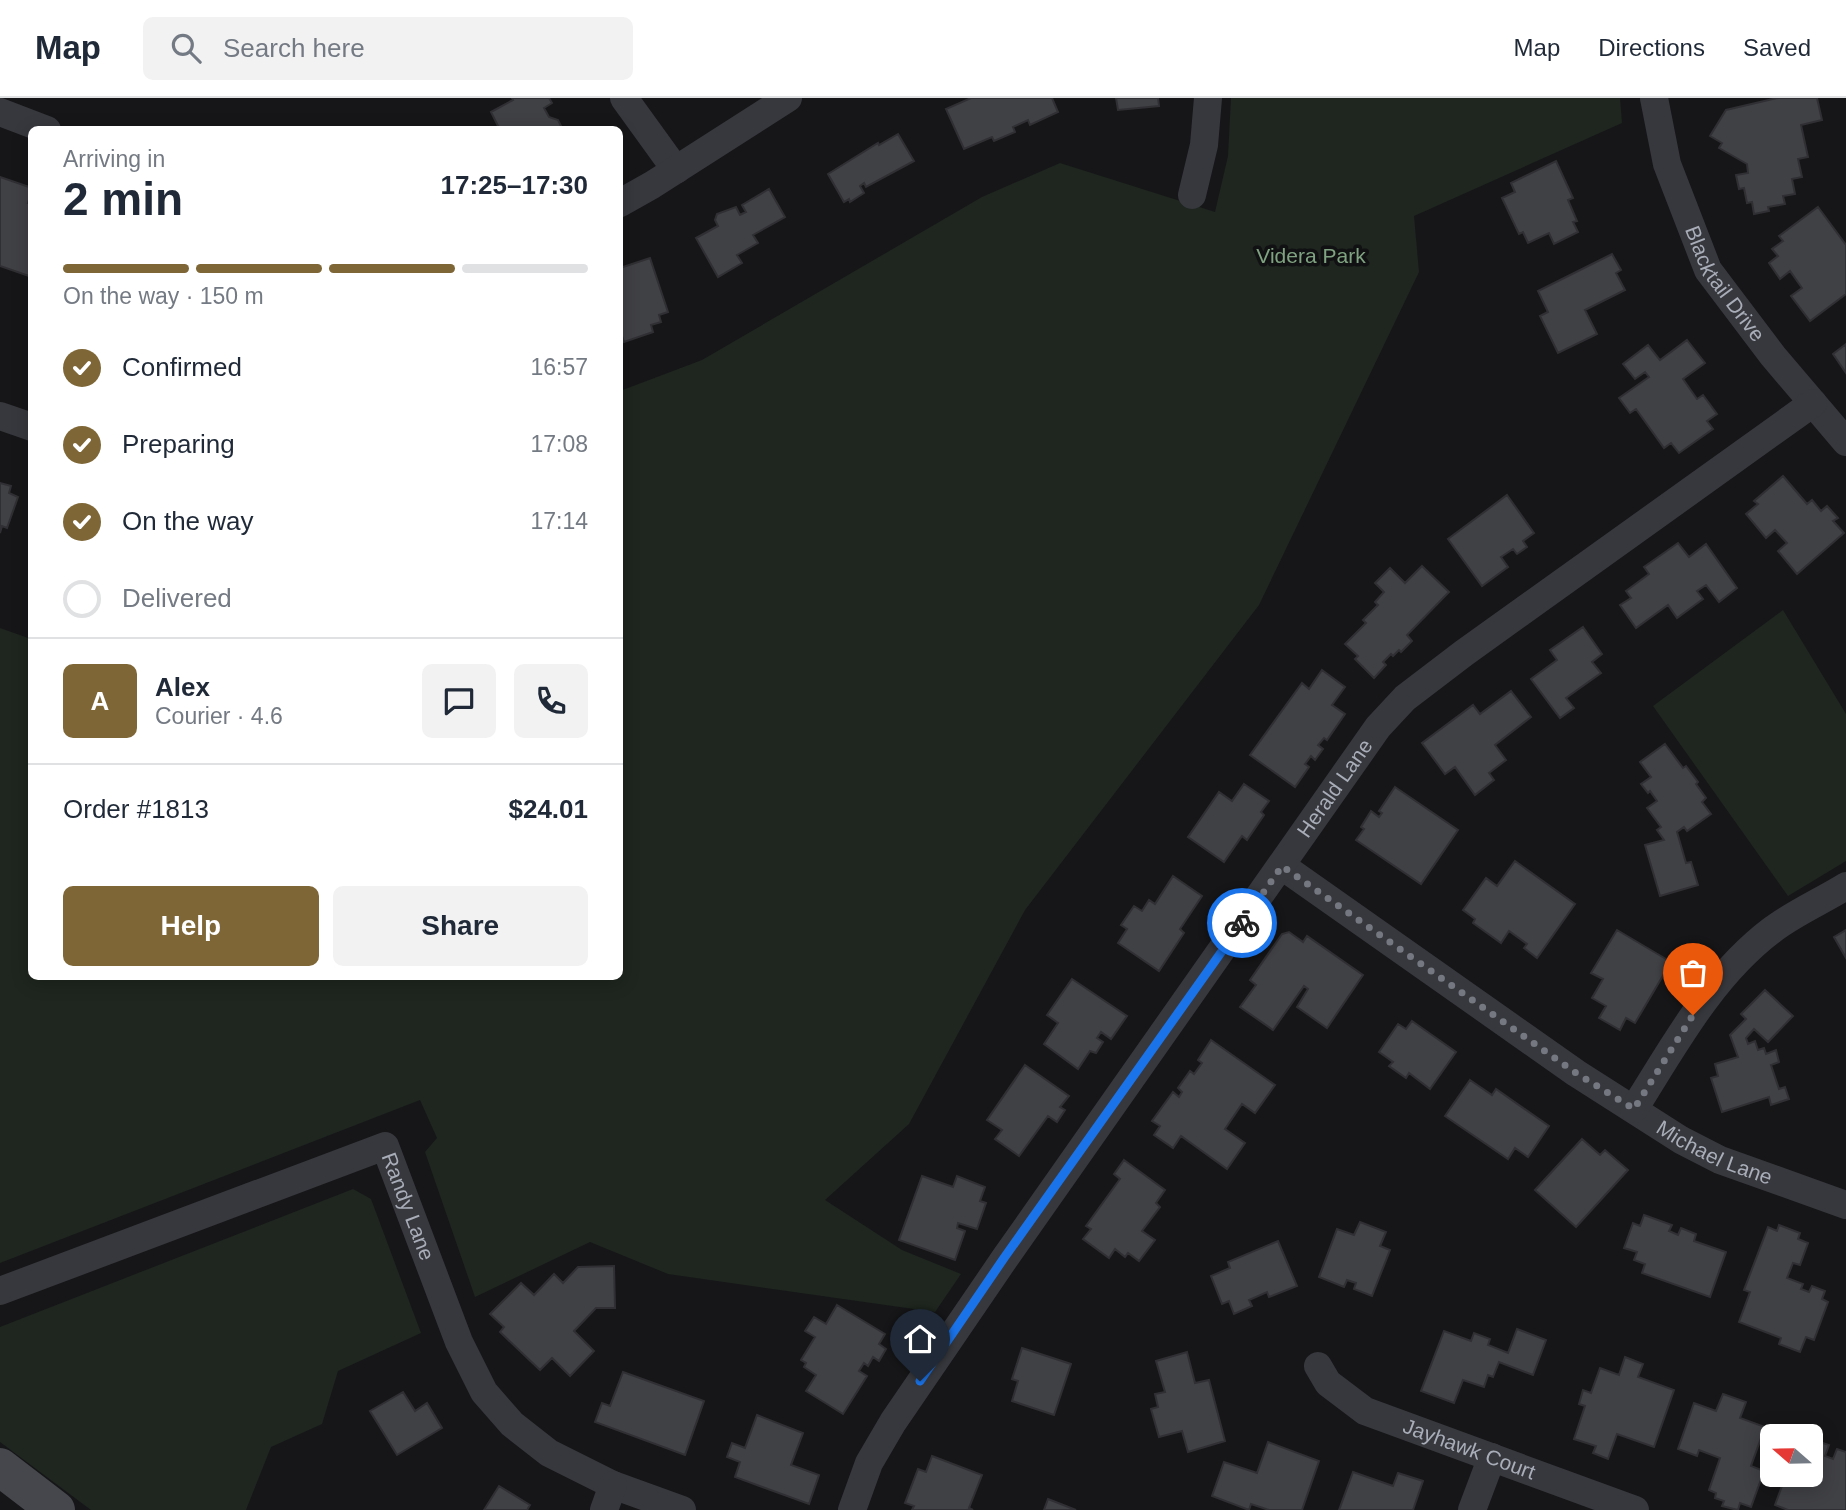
<!DOCTYPE html>
<meta charset="utf-8">
<style>
body{margin:0;font-family:Helvetica,sans-serif;background:#f2f2f3;color:#1f2937;height:100vh;display:flex;flex-direction:column;font-size:26px;white-space:nowrap}
*{box-sizing:border-box;margin:0}
p{font-size:23px;color:#747a83}
.icon{flex:none;width:38px;height:38px;fill:none;stroke:currentColor;stroke-width:2;stroke-linecap:round;stroke-linejoin:round}
.map{position:relative;flex:1;overflow:hidden}
.sheet{position:absolute;left:28px;top:28px;width:595px;height:854px;display:flex;flex-direction:column;background:#fff;border-radius:10px;box-shadow:0 4px 18px #0003}
.sheet>*{flex:none}
.needle{width:46px;rotate:290deg}
.buttons{position:absolute;left:1760px;top:1326px;display:grid;gap:14px}
.buttons a{display:grid;place-items:center;width:63px;height:63px;border-radius:10px;background:#fff;box-shadow:0 4px 18px #0003;font-size:35px}
.pin{position:absolute;display:grid;place-items:center;width:60px;height:60px;color:#fff;margin:-72px -30px;border-radius:50% 50% 50% 0;rotate:-45deg;box-shadow:0 0 7px #0007}
.pin .icon{rotate:45deg}
.courier{position:absolute;display:grid;place-items:center;width:70px;height:70px;margin:-35px;border:5px solid #1a73e8;border-radius:50%;background:#fff;color:#222;box-shadow:0 2px 9px #0007}
.head em{font-style:normal;font-weight:800}
.head div{display:flex;flex-direction:column-reverse}
.head{display:flex;align-items:center;justify-content:space-between;height:119px;padding:0 35px}
h1{font-size:46px;font-weight:800;line-height:52px}
.bar{display:grid;grid-template-columns:repeat(4,1fr);gap:10px 7px;align-content:center;height:84px;padding:0 35px}
.bar i{height:9px;border-radius:5px;background:#e0e1e3}
.bar .active{background:#7e6636}
.bar p{grid-column:span 4}
.line{display:flex;align-items:center;gap:18px;padding:0 35px;border-top:2px solid #e0e1e3}
.line div{flex:1}
.round{display:grid;place-items:center;flex:none;width:74px;height:74px;border-radius:10px;background:#f2f2f3}
ol{padding:0 35px;list-style:none}
li{display:flex;align-items:center;gap:21px;height:77px}
li p{margin-inline-start:auto}
li .icon{padding:7px;border-radius:50%;background:#7e6636;color:#fff;stroke-width:4}
li:last-child{color:#747a83}
li i{width:38px;height:38px;border:4px solid #e0e1e3;border-radius:50%}
.action{display:flex;gap:14px;margin-top:auto;padding:14px 35px}
.action a{flex:1;height:80px;border-radius:10px;background:#7e6636;color:#fff;font-size:28px;font-weight:800;line-height:80px;text-align:center}
.action a+a{background:#f2f2f3;color:#1f2937}
header{display:flex;align-items:center;gap:42px;box-sizing:border-box;height:98px;padding:0 35px;background:#fff;border-bottom:2px solid #e0e1e3}
header strong{font-size:33px}
nav{display:flex;gap:38px;margin-inline-start:auto;font-size:24px}
.search{width:490px;height:63px;background:#f2f2f3;display:flex;align-items:center;gap:18px;box-sizing:border-box;padding:0 24px;border-radius:10px;color:#747a83;font-size:26px}
.map>svg:first-child{display:block}
</style>
<header>
<strong>Map</strong>
<div class="search"><svg class="icon" aria-label="search" viewBox="0 0 24 24"><circle cx="10" cy="10" r="6"/><path d="M15 15l6 6"/></svg>Search here</div>
<nav><a>Map</a><a>Directions</a><a>Saved</a></nav>
</header>
<div class="map">
<svg width="1846" height="1412" viewBox="0 0 1846 1412">
<rect width="100%" height="100%" fill="#161618"/>
<!-- green -->
<path fill="#1e261f" d="M1231,0H1620L1622,25L1414,118L1419,174L1259,507L1025,812L909,1026L825,1102L902,1152L961,1176L935,1214L668,1176L590,1144L475,1199L425,1054L437,1040L420,1002L0,1165V530L31,541L32,878H620V293L702,262L982,99L1060,65L1215,114L1228,58Z
M1783,512L1846,616V763L1788,798L1653,608Z
M353,1091L371,1101L421,1235L338,1273L322,1326L271,1349L246,1412H91L0,1344V1229Z"/>
<!-- building -->
<path fill="#404145" stroke="#303034" stroke-width="2" d="M512,0H549L552,5L544,10L549,19L558,22L563,32H500L491,14L513,2Z
M971,0H1052L1058,14L1030,27L1028,22L1013,29L1015,34L994,43L992,39L964,51L946,11Z
M1116,0H1158L1159,8L1118,12Z
M1777,0H1817L1822,22L1801,27L1808,59L1798,61L1802,79L1792,81L1795,96L1783,98L1785,106L1768,109L1769,113L1754,116L1752,104L1747,105L1744,90L1739,91L1736,77L1748,75L1747,66L1719,50L1722,45L1710,38L1726,12Z
M898,36L914,63L866,89L864,85L860,88L864,95L850,104L849,101L844,104L828,76L878,45L879,47Z
M1556,63L1573,100L1568,102L1577,123L1573,124L1578,134L1554,146L1549,135L1528,145L1523,134L1519,136L1502,100L1515,94L1511,85Z
M0,79L32,90L28,105L32,106V179L0,168Z
M769,91L785,119L753,137L758,145L737,157L742,165L718,179L696,140L718,128L715,122L717,116L736,109L740,117L746,114L742,107Z
M1818,109L1846,147V196L1810,223L1791,198L1802,190L1790,173L1780,181L1769,165L1778,158L1772,151L1783,143L1779,138Z
M1612,156L1621,172L1616,175L1625,192L1585,212L1597,236L1558,255L1540,218L1548,214L1538,193Z
M650,160L668,214L659,217L661,224L651,227L653,234L624,244L620,232V170Z
M1687,242L1705,265L1683,281L1697,301L1703,297L1717,316L1707,323L1713,331L1679,355L1671,345L1664,350L1636,311L1630,315L1619,300L1649,279L1645,274L1635,281L1623,266L1648,247L1660,262Z
M1846,246V275L1833,256Z
M1783,378L1807,406L1812,402L1821,413L1827,408L1838,420L1833,423L1844,435L1797,476L1778,453L1787,445L1775,432L1766,440L1746,416L1758,406L1754,403Z
M0,385L11,388L9,395L18,399L7,430L2,428L0,435Z
M1507,397L1534,435L1523,443L1527,449L1517,456L1513,451L1501,459L1508,469L1482,488L1448,441Z
M1678,445L1689,459L1706,446L1737,490L1719,504L1706,487L1697,493L1703,501L1677,520L1668,507L1636,530L1620,507L1631,500L1626,493L1649,476L1644,469Z
M1422,468L1449,494L1407,537L1412,543L1401,554L1399,552L1393,558L1391,556L1383,564L1386,567L1374,580L1355,561L1358,558L1345,546L1366,525L1363,522L1378,507L1375,504L1384,494L1375,485L1390,470L1405,485Z
M1583,529L1602,556L1592,564L1601,575L1566,600L1574,610L1560,620L1531,581L1557,562L1550,552Z
M1322,572L1345,589L1332,607L1345,616L1327,642L1324,640L1318,647L1323,651L1315,662L1311,658L1305,666L1309,669L1295,689L1250,657L1302,585L1309,591Z
M1511,593L1531,619L1495,647L1506,662L1489,675L1494,682L1475,697L1455,669L1445,676L1422,645L1473,607L1480,616Z
M1665,646L1683,670L1686,668L1698,684L1696,686L1706,700L1702,704L1711,716L1687,733L1684,729L1677,734L1686,765L1691,764L1698,787L1660,798L1645,747L1664,742L1657,732L1661,729L1647,710L1657,703L1650,693L1648,695L1641,686L1651,679L1640,664Z
M1244,686L1269,703L1261,714L1264,717L1247,742L1242,738L1224,764L1188,739L1219,694L1232,703Z
M1395,689L1458,732L1421,786L1356,742L1364,731L1361,729L1371,713L1379,719L1382,715L1379,713Z
M1515,763L1575,806L1537,860L1524,850L1527,846L1509,833L1501,845L1473,825L1475,821L1463,812L1486,780L1497,788Z
M1173,778L1202,798L1180,831L1184,835L1159,873L1118,845L1127,831L1121,827L1134,808L1142,813L1149,802L1155,806Z
M1617,832L1671,864L1635,925L1626,920L1620,932L1599,920L1606,908L1592,900L1603,881L1591,875Z
M1846,832V860L1834,839Z
M1289,834L1303,844L1307,838L1363,877L1327,930L1297,909L1308,891L1304,888L1273,932L1240,909L1256,887L1250,882L1282,836Z
M1072,881L1127,918L1111,941L1101,934L1097,940L1103,944L1096,955L1090,953L1078,971L1044,946L1058,925L1047,917Z
M1765,892L1793,918L1768,944L1754,931L1746,940L1748,946L1755,943L1758,952L1764,950L1766,956L1776,952L1779,964L1771,967L1779,991L1785,989L1789,1001L1771,1007L1769,999L1722,1014L1711,980L1718,978L1715,966L1738,959L1730,937L1746,921L1741,916Z
M1412,923L1456,954L1430,991L1409,975L1406,980L1389,968L1393,964L1379,954L1398,926L1406,931Z
M1211,942L1275,987L1255,1015L1242,1006L1225,1031L1245,1045L1227,1071L1181,1038L1173,1050L1154,1037L1160,1028L1152,1023L1173,994L1179,999L1182,994L1178,990L1190,973L1194,976L1202,965L1198,962Z
M1025,967L1069,998L1060,1009L1065,1012L1057,1024L1048,1018L1019,1058L995,1041L1002,1032L987,1022Z
M1470,982L1492,997L1496,991L1549,1028L1528,1059L1515,1050L1508,1061L1445,1018Z
M1582,1041L1600,1057L1605,1052L1628,1072L1576,1129L1535,1092Z
M1124,1062L1165,1092L1156,1105L1160,1109L1142,1133L1155,1142L1139,1163L1128,1155L1125,1159L1115,1151L1109,1160L1083,1141L1091,1131L1086,1128L1120,1081L1114,1076Z
M922,1078L953,1089L957,1078L985,1089L980,1103L986,1105L977,1131L958,1125L957,1130L965,1133L955,1162L899,1142Z
M1644,1117L1672,1127L1669,1133L1678,1137L1681,1130L1696,1136L1694,1143L1726,1154L1710,1199L1642,1175L1645,1166L1634,1162L1637,1154L1624,1150L1633,1125L1640,1128Z
M1360,1124L1386,1134L1380,1148L1390,1152L1372,1198L1354,1191L1356,1185L1347,1182L1344,1189L1319,1179L1337,1131L1354,1137Z
M1779,1127L1800,1135L1798,1141L1808,1145L1800,1167L1793,1165L1787,1180L1803,1186L1801,1191L1809,1194L1812,1188L1825,1193L1822,1201L1828,1204L1814,1242L1806,1239L1800,1254L1779,1246L1781,1240L1739,1224L1750,1194L1744,1192L1768,1129L1777,1133Z
M1278,1143L1297,1188L1269,1199L1267,1194L1249,1202L1252,1208L1234,1216L1229,1203L1222,1206L1211,1178L1230,1170L1228,1164Z
M614,1168L615,1210H596L574,1233L594,1253L570,1278L552,1260L540,1272L500,1234L504,1229L490,1216L521,1185L534,1197L554,1176L563,1185L578,1169Z
M837,1207L885,1236L879,1246L886,1251L879,1263L873,1259L868,1268L864,1265L859,1273L867,1278L843,1316L806,1293L816,1277L804,1269L806,1265L801,1262L815,1239L805,1233L814,1219L826,1226Z
M1517,1231L1546,1242L1533,1277L1499,1264L1493,1279L1488,1277L1484,1289L1463,1282L1454,1305L1421,1293L1444,1233L1471,1243L1474,1235L1490,1241L1488,1247L1508,1255Z
M1022,1250L1071,1266L1054,1317L1012,1303L1018,1283L1012,1281Z
M1187,1254L1195,1285L1209,1282L1225,1343L1188,1354L1182,1333L1159,1339L1151,1311L1158,1309L1155,1296L1165,1294L1156,1263Z
M1625,1259L1643,1266L1638,1279L1674,1292L1654,1349L1617,1336L1608,1361L1593,1355L1596,1348L1574,1341L1585,1308L1579,1306L1583,1292L1591,1295L1600,1270L1619,1277Z
M623,1274L704,1303L685,1357L595,1324L602,1305L610,1308Z
M403,1294L415,1313L427,1305L442,1330L397,1357L370,1313Z
M1723,1296L1746,1304L1740,1320L1765,1329L1751,1368L1764,1373L1751,1409L1740,1405L1738,1412L1722,1408L1724,1403L1715,1400L1716,1395L1709,1392L1720,1360L1699,1352L1697,1358L1678,1351L1694,1305L1716,1313Z
M757,1317L803,1335L791,1367L819,1377L809,1406L735,1379L740,1364L727,1359L732,1345L745,1350Z
M1811,1341L1829,1347L1825,1358L1833,1361L1837,1351L1846,1354V1412H1788L1775,1407L1786,1377H1811Z
M1268,1344L1319,1363L1302,1412H1269L1251,1406L1249,1412L1212,1398L1224,1364L1257,1375Z
M932,1358L982,1377L969,1410L973,1412H912L914,1408L905,1405L918,1371L926,1374Z
M1353,1374L1393,1388L1398,1375L1423,1383L1413,1412H1339Z
M499,1388L530,1407L527,1412H484Z
M1048,1401L1076,1412H1044Z"/>
<g fill="none" stroke-linecap="round" stroke-linejoin="round">
<!-- street -->
<g stroke="#37383d" stroke-width="28">
<path d="M624,0L676,72"/>
<path id="s1" d="M1654,0L1667,66L1708,172L1773,258L1846,344"/>
<path d="M0,14L47,32"/>
<path d="M1192,97L1204,47L1208,0"/>
<path d="M620,105L652,87L788,0"/>
<path d="M0,318L32,329"/>
<path id="s2" d="M1282,768L1576,975L1681,1042L1720,1062L1846,1107"/>
<path d="M1634,1011C1674,948 1711,878 1772,832C1794,815 1822,803 1846,788"/>
<path id="s3" d="M0,1193L385,1048L459,1244L484,1294L512,1326L549,1355L613,1387L682,1412"/>
<path id="s4" d="M1318,1268L1328,1285L1365,1313L1635,1412"/>
<path d="M604,1412L613,1387"/>
<path id="s5" d="M852,1412L869,1365L893,1324L1005,1160L1378,629L1405,600L1464,555L1813,305"/>
<path d="M1472,1412L1492,1359"/>
</g>
<!-- secondary -->
<path stroke="#45474d" stroke-width="38" d="M0,1369L56,1412"/>
</g>
<g fill="none" stroke-linecap="round" stroke-linejoin="round">
<!-- done -->
<path stroke="#757880" stroke-width="7" stroke-dasharray="0 12.6" d="M1242,825L1282,768L1576,975L1634,1011L1693,917"/>
<!-- route -->
<path stroke="#1a73e8" stroke-width="9" d="M920,1283L1004,1160L1242,825"/>
</g>
<g text-anchor="middle" stroke-width="7" stroke-linejoin="round" paint-order="stroke">
<!-- park labels -->
<g font-size="21" fill="#7fa381" stroke="#111113">
<text x="1311" y="165">Videra Park</text>
</g>
<!-- street labels -->
<g font-size="21" fill="#a8adb8" stroke="#111113">
<text dy="7" stroke="none"><textPath href="#s1" startOffset="201">Blacktail Drive</textPath></text>
<text dy="7" stroke="none"><textPath href="#s5" startOffset="870">Herald Lane</textPath></text>
<text dy="7" stroke="none"><textPath href="#s2" startOffset="520">Michael Lane</textPath></text>
<text dy="7" stroke="none"><textPath href="#s3" startOffset="476">Randy Lane</textPath></text>
<text dy="7" stroke="none"><textPath href="#s4" startOffset="177">Jayhawk Court</textPath></text>
</g>
</g>
</svg>
<div class="buttons">
<a><svg class="needle" viewBox="-14 -14 28 28"><path d="M0-13l5 13h-10z" fill="#e53935"/><path d="M0 13l5-13h-10z" fill="#747a83"/></svg></a>
</div>
<div class="pin" style="left:1693px;top:917px;background:#ea580c"><svg class="icon" aria-label="bag" viewBox="0 0 24 24"><path d="M5 8h14l-1 12H6zM9 8a3 3 0 0 1 6 0"/></svg></div>
<div class="pin" style="left:920px;top:1283px;background:#1f2937"><svg class="icon" aria-label="home" viewBox="0 0 24 24"><path d="M3 11l9-7 9 7M6 9v11h12V9"/></svg></div>
<div class="courier" style="left:1242px;top:825px"><svg class="icon" aria-label="bike" viewBox="0 0 24 24"><circle cx="6" cy="16" r="4"/><circle cx="18" cy="16" r="4"/><path d="M6 16l4-8h5l3 8M10 8l3 8H6M13 5h3"/></svg></div>
<section class="sheet">
<div class="head"><div><h1>2 min</h1><p>Arriving in</p></div><em>17:25–17:30</em></div>
<div class="bar"><i class="active"></i><i class="active"></i><i class="active"></i><i></i><p>On the way · 150 m</p></div>
<ol>
<li><svg class="icon" aria-label="check" viewBox="0 0 24 24"><path d="M5 12l5 5 9-10"/></svg>Confirmed<p>16:57</p></li>
<li><svg class="icon" aria-label="check" viewBox="0 0 24 24"><path d="M5 12l5 5 9-10"/></svg>Preparing<p>17:08</p></li>
<li><svg class="icon" aria-label="check" viewBox="0 0 24 24"><path d="M5 12l5 5 9-10"/></svg>On the way<p>17:14</p></li>
<li><i></i>Delivered</li>
</ol>
<div class="line" style="height:126px"><b class="round" style="background:#7e6636;color:#fff">A</b><div><b>Alex</b><p>Courier · 4.6</p></div><a class="round"><svg class="icon" aria-label="chat" viewBox="0 0 24 24"><path d="M4 5h16v11H9l-5 4z"/></svg></a><a class="round"><svg class="icon" aria-label="phone" viewBox="0 0 24 24"><path d="M5 4h4l2 5-3 2q2 4 5 5l2-3 5 2v4C11 20 4 13 5 4z"/></svg></a></div>
<div class="line" style="height:91px"><div>Order #1813</div><b>$24.01</b></div>
<div class="action"><a>Help</a><a>Share</a></div>
</section>
</div>
